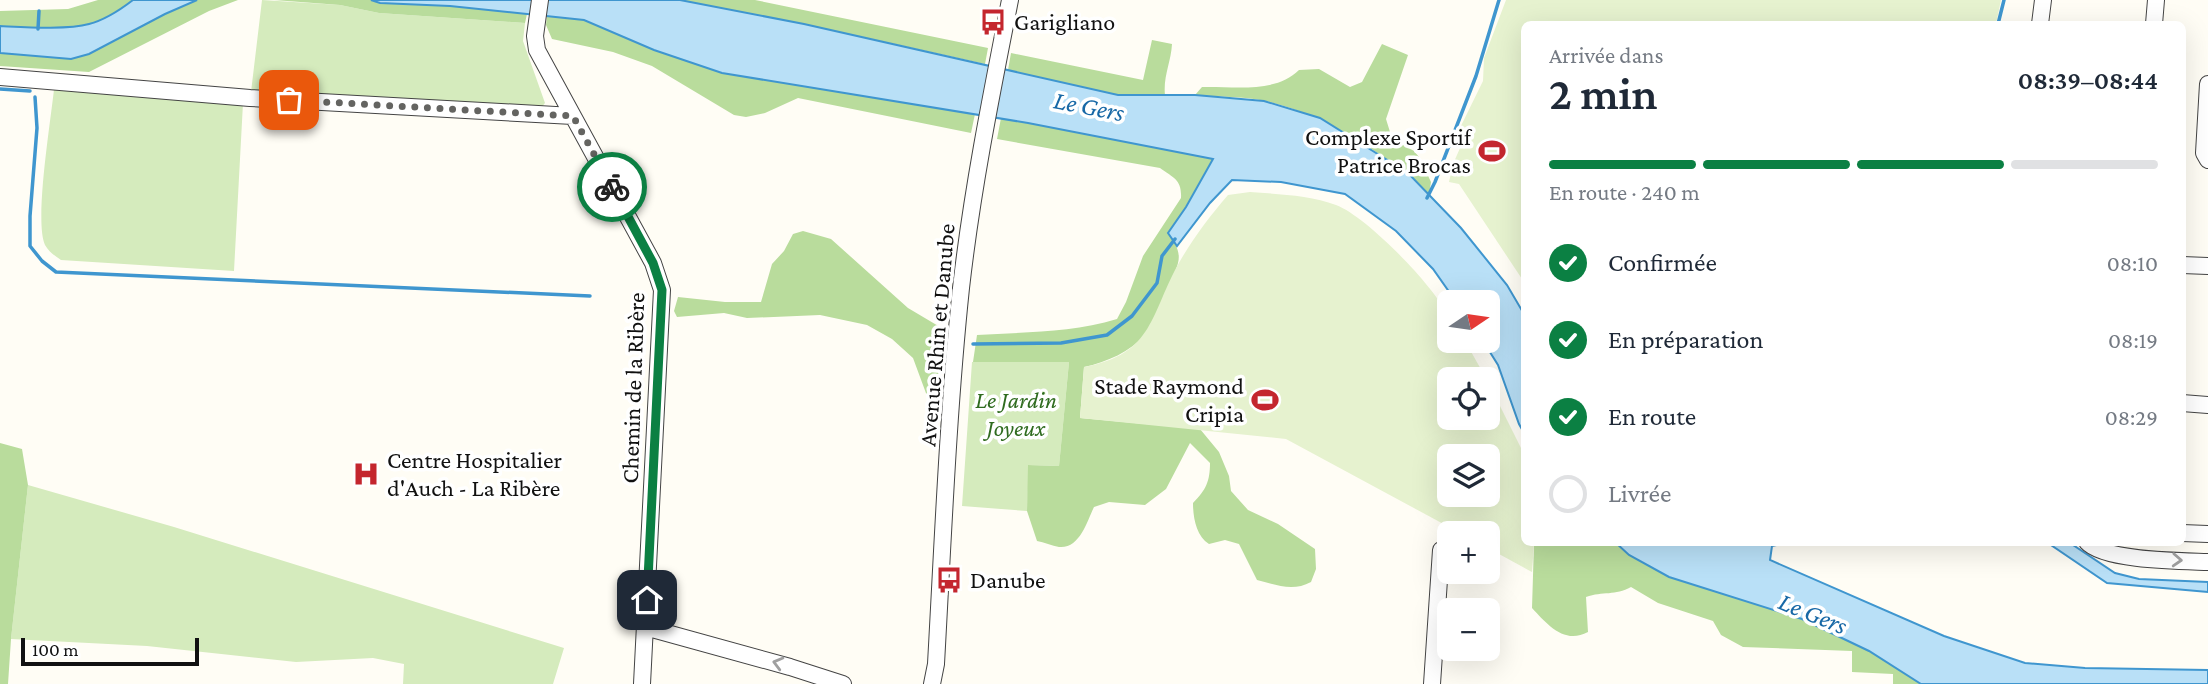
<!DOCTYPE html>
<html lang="fr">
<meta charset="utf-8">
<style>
body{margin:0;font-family:"Crimson Pro",serif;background:#f6f6f7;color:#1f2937;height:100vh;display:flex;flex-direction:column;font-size:26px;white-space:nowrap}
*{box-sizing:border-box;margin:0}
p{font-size:23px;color:#747a83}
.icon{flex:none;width:38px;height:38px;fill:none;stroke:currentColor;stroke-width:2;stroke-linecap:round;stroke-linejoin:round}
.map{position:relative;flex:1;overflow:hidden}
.sheet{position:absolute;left:1521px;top:21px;width:665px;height:525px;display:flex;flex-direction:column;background:#fff;border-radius:10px;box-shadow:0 7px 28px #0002}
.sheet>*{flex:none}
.needle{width:46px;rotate:77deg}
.controls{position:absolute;left:1437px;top:290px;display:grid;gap:14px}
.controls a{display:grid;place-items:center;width:63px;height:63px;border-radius:10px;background:#fff;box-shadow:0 7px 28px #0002;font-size:35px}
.scale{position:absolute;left:21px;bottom:18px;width:178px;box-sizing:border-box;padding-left:7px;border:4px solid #111;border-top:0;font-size:19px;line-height:24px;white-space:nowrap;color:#111;-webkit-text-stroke:5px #fff;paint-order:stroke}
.pin{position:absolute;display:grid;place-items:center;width:60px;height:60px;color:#fff;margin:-30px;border-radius:14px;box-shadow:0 4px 10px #0006}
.courier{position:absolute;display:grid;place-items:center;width:70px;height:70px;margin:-35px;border:5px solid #0b8043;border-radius:50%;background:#fff;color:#222;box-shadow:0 2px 9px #0007}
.head em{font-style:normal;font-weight:600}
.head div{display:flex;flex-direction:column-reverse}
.head{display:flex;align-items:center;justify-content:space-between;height:119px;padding:0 28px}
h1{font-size:46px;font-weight:600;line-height:52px}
.bar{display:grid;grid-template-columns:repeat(4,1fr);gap:10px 7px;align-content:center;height:84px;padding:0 28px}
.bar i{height:9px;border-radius:5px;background:#e0e1e3}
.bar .active{background:#0b8043}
.bar p{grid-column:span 4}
ol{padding:0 28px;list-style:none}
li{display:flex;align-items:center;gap:21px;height:77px}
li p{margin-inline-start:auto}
li .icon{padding:7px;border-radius:50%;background:#0b8043;color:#fff;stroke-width:4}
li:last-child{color:#747a83}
li i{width:38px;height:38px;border:4px solid #e0e1e3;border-radius:50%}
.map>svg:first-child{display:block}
</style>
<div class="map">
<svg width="2208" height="684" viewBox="0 0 2208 684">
<rect width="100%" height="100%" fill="#fffdf5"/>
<!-- green -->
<path fill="#d5ebbd" d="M262,0L340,5L379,13L525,23L523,41L545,103L541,108L251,92Z
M54,89L243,103L234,271L61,260C55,256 49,252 45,245C34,221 51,120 54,89Z
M972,362H1069L1059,466L1029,465L1027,511L962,506Z
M28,485L174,527L564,648L553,684H403L404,664L373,658L296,662L147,646L11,639Z"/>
<!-- forest -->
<path fill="#b9dc9c" d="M98,0H133C121,10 105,20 89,24C68,30 23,27 0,26V11L68,9Z
M197,0H238L209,11L89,72L0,66V53L71,59L89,54L165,14Z
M274,0H371L380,3L450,6L527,14L525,23L379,13L340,5Z
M680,0H755L988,48L985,64L804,24Z
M547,16L584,20L654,50L722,73L975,114L971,133L798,98L765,113L746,117L734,115L652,66L613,52L552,39L546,25Z
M1152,40L1172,44C1171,62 1163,77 1165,95L1118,96L1008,70L1011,53L1143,80Z
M1382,44L1408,55L1386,119L1390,132L1398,142L1414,151L1419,157L1431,182L1429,195C1388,154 1323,114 1266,101C1243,96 1218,97 1195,95L1202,87C1233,86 1275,94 1299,70L1319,69L1350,87L1362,82Z
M1001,118L1214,159L1186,208L1168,233C1175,242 1181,252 1178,263C1176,273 1152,326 1146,334C1130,352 1107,362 1084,367L1080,418L1200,429L1219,452L1229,476L1231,491L1248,510L1278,524L1315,549L1316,569L1311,582C1293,592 1276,585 1257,580L1239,544L1225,540L1209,544C1196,536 1193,517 1193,503C1206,490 1210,481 1210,463L1190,443L1166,489L1145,505L1109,502L1094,507C1087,521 1080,549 1059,547C1052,546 1044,542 1037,541L1027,511L1028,465L1059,466L1069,362H973L977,335C1024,332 1071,333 1117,319L1126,302L1143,256L1181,198C1182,180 1174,178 1160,168L997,139Z
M803,231L831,239L908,308L940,327L938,403L930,404L913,358L892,339L867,325L820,315L747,318L724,313L677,317L674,311L678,297L725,302H761L772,264L784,251L793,234Z
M0,443L22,449L28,485L11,639L8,684H0Z
M1534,543H1616L1629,555L1740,598L1802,619L1869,651L1921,684H1893V674L1852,672V651L1743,647L1721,635L1713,621L1658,603L1631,587C1615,596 1603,591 1586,597L1588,632C1564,645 1547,624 1532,608Z"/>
<!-- pitch -->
<path fill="#e6f2cf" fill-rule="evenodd" d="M1506,0H2001L1996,24H1524V282L1459,184L1449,182L1453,164L1464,139L1457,134L1483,81L1484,58Z
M1250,192C1277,194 1310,195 1336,205C1366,216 1433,285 1447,314C1451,322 1449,333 1449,341H1465L1487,380H1449V418H1488V382L1524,454V542L1534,543L1532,572L1488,548V534H1462L1286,439L1080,418L1084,367C1155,354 1150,313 1180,261C1194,237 1210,216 1228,195ZM1449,457H1488V495H1449Z"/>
<!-- water -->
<path fill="#b9e0f7" stroke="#3f96cf" stroke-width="2" d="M133,0H197L165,14L89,54L71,59L0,53V26C23,27 68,30 89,24C105,20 120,10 133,0Z
M371,0H680L804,24L1118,95H1195L1264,101L1320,118L1408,173L1461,228L1507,285L1524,314V433L1519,424L1498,365L1483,341H1488V303H1457L1433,269L1396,231L1345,194L1281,182L1232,180L1210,203L1177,246L1168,233L1186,207L1213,159L1028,123L722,73L654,50L584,20L450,6L380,3Z
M1616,543H1785L1772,546L1770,560L1944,636L2025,663L2085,668L2208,670V684H1921L1869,651L1802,619L1669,577L1629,555Z
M2048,543H2070L2115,573L2139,579L2208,582V592L2107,583Z"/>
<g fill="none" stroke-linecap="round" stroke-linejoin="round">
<!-- stream -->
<path stroke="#3f96cf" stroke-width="3.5" d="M1998,24L2004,0
M38,29L39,11
M0,89L30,91
M35,97L37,128L30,216V246L42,261L56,272L590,296
M1427,198L1435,182L1476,76L1499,0
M973,344L1061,343L1107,335L1132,316L1157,283L1162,256L1175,239"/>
<!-- minor casing -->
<g stroke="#444" stroke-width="18">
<path id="minor" d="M540,0L535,36L537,50L653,263L662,290L642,684
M2040,24L2043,0
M2154,24L2156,0
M0,77L250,98L573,116
M2208,84L2204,153L2208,160
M2182,265L2208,266
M2182,403L2208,405
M2182,533L2208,534
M2087,542C2104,561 2182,561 2208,562
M645,627L790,667L843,684
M932,684L936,664C943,538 948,412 961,288C972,191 991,96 1010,0
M1432,684L1441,550"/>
</g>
<!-- minor -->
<use href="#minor" stroke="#fff" stroke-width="16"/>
</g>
<!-- one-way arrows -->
<defs><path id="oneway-chevron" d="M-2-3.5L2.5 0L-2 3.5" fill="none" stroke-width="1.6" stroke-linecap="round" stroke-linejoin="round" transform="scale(1.75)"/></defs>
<g stroke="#a0a0a0">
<use href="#oneway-chevron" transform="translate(2177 560) rotate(3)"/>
<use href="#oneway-chevron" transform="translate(778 663) rotate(-165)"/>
</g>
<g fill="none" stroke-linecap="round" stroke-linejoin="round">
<!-- done -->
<path stroke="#646461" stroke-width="7" stroke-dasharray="0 12.6" d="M289,100L573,116L612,187"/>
<!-- route -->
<path stroke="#0b8043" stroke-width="9" d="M612,187L653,263L662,290L647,600"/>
</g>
<!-- icons -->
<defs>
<g id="bus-bare" transform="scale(2.1)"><path d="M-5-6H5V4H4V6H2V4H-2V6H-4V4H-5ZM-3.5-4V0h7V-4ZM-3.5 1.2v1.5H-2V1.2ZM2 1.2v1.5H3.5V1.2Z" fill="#c4262e" stroke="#fff" stroke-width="2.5" paint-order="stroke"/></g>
<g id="stadium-bare" transform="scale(2.1)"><path d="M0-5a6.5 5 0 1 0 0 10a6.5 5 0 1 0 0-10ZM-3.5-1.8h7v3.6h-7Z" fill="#c4262e" stroke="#fff" stroke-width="2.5" paint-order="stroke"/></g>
<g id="hospital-bare" transform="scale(2.1)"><path d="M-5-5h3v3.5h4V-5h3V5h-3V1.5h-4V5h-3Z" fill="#c4262e" stroke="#fff" stroke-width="2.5" paint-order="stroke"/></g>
</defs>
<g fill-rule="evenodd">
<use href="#bus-bare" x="993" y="22"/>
<use href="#stadium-bare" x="1492" y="151"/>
<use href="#stadium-bare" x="1265" y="400"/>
<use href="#hospital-bare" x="366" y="474"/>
<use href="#bus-bare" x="949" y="580"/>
</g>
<g text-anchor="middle" stroke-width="7" stroke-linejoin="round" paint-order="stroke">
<!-- poi labels -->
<g font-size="24" fill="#111" stroke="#fff" text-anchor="start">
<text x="1014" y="30">Garigliano</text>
<text x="1471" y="145" text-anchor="end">Complexe Sportif<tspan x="1471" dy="28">Patrice Brocas</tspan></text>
<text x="1244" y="394" text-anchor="end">Stade Raymond<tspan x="1244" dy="28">Cripia</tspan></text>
<text x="387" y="468">Centre Hospitalier<tspan x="387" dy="28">d'Auch - La Ribère</tspan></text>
<text x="970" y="588">Danube</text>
</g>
<!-- street labels -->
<g font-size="24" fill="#111" stroke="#fff">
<text transform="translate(937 335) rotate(-85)" y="8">Avenue Rhin et Danube</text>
<text transform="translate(633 388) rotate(-88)" y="8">Chemin de la Ribère</text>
</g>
<!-- park labels -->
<g font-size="24" font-style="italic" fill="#2f6b1f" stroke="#fff">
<text x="1016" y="408">Le Jardin<tspan x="1016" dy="28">Joyeux</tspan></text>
</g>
<!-- water labels -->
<g font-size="26" font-style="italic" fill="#1768a6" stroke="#fff">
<text transform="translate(1089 106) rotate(11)" y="9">Le Gers</text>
<text transform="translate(1813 613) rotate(22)" y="9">Le Gers</text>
</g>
</g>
</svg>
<div class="controls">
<a><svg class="needle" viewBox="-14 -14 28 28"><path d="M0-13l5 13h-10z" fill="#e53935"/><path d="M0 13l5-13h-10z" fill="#747a83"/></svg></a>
<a><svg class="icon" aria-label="locate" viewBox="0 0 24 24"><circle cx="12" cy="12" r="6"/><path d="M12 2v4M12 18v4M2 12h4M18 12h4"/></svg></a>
<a><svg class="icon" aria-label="layers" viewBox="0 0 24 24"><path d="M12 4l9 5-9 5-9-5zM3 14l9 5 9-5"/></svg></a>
<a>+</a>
<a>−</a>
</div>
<div class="scale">100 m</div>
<div class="pin" style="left:289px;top:100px;background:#ea580c"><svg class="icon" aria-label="bag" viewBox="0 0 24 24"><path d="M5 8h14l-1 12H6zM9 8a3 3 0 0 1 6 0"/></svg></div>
<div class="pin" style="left:647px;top:600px;background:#1f2937"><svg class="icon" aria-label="home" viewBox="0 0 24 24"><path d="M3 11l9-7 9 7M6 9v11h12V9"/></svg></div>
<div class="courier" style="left:612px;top:187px"><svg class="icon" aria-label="bike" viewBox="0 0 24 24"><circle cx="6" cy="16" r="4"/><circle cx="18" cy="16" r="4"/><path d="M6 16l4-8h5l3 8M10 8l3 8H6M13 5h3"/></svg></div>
<section class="sheet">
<div class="head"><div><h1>2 min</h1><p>Arrivée dans</p></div><em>08:39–08:44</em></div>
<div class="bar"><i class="active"></i><i class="active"></i><i class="active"></i><i></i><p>En route · 240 m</p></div>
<ol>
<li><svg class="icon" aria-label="check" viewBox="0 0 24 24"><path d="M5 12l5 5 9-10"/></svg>Confirmée<p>08:10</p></li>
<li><svg class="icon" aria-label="check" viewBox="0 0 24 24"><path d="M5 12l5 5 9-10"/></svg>En préparation<p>08:19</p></li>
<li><svg class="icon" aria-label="check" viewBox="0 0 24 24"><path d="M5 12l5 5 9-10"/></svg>En route<p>08:29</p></li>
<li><i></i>Livrée</li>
</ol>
</section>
</div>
